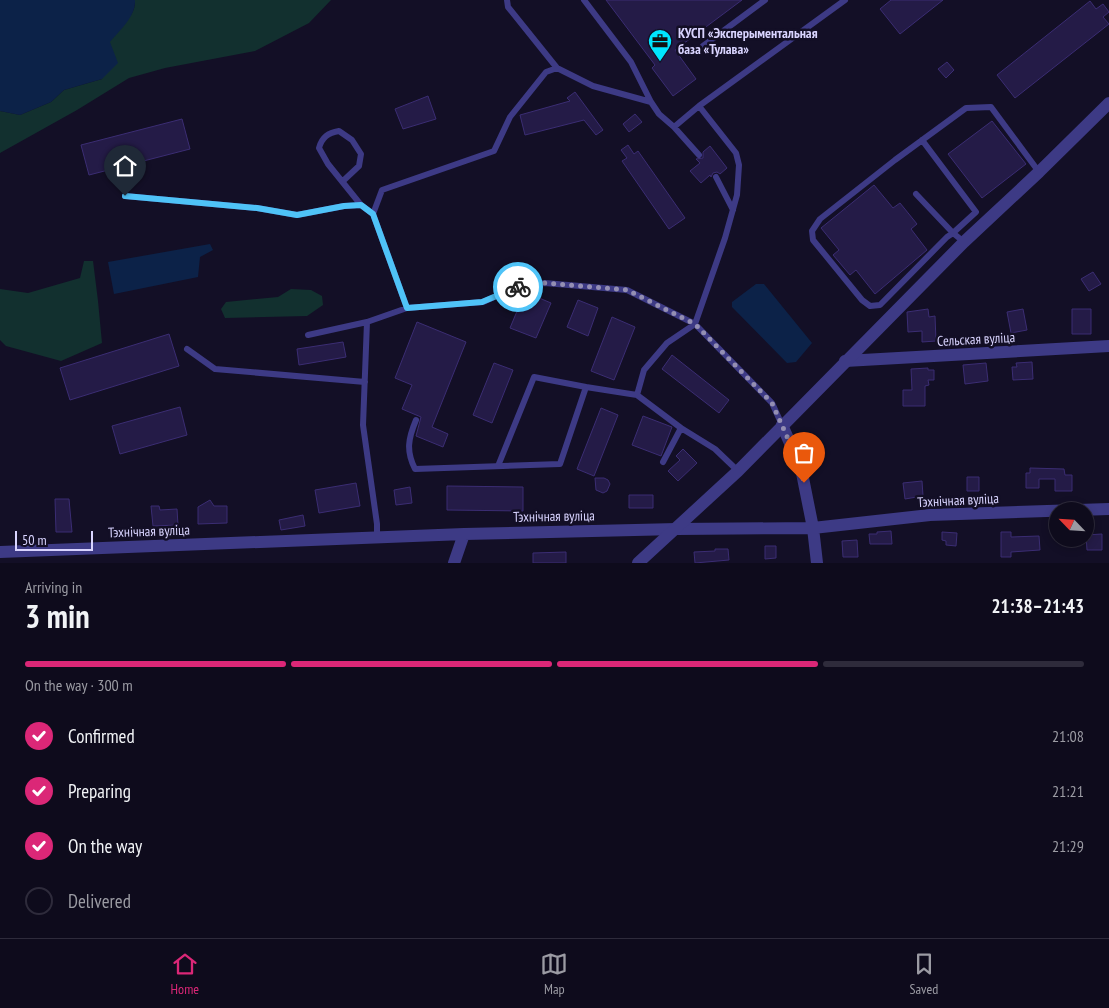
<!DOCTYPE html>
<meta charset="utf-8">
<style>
body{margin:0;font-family:"PT Sans Narrow",sans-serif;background:#171425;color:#f1f3f6;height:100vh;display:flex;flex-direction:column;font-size:19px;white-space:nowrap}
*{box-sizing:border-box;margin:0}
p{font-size:16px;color:#9b9ba3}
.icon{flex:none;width:28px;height:28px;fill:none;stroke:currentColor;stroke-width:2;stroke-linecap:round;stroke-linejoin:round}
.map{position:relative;height:563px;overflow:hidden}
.panel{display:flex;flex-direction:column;background:#0e0b1c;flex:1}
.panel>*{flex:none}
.needle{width:32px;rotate:295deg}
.controls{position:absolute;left:1049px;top:502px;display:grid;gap:10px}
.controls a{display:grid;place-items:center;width:45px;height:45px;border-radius:50%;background:#0e0b1c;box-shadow:0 2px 8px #0003,0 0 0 1px #2e2b3b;font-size:25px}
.scale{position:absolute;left:15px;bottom:12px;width:78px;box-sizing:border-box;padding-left:5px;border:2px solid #d9d4ff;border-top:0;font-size:14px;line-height:18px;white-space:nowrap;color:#d9d4ff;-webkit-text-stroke:4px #130f26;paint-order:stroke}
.pin{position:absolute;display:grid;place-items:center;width:42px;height:42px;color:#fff;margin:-51px -21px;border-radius:50% 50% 50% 0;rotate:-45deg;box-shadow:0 0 5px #0007}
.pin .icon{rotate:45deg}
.courier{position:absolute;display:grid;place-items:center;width:50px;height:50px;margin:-25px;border:4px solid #4fc3f7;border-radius:50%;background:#fff;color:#222;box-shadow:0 1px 6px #0007}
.summary em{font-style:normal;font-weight:700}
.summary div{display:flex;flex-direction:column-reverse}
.summary{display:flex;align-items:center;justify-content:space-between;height:85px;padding:0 25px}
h1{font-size:32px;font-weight:700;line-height:38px}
.bar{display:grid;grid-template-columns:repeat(4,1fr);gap:8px 5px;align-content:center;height:60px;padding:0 25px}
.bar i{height:6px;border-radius:4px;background:#2e2b3b}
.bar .current{background:#db2777}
.bar p{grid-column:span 4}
ol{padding:0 25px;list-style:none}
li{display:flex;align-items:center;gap:15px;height:55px}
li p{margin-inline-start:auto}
li .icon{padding:5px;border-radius:50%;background:#db2777;color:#fff;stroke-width:4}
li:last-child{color:#9b9ba3}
li i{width:28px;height:28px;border:2px solid #2e2b3b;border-radius:50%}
.tab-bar{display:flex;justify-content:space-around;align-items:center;height:70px;border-top:1px solid #2e2b3b;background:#0e0b1c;font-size:14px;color:#9b9ba3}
.tab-bar a{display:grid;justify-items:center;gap:2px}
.tab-bar .current{color:#db2777}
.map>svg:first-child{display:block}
</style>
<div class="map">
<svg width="1109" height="563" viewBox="0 0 1109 563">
<rect width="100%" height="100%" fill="#130f26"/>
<!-- green -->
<path fill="#12302f" d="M135,0H331L309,23L255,51L165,68L129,78L77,110L0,153V111L20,115L51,102L64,90L102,79C105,68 105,54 109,43C115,27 136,20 135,0Z
M84,261H93L98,301L102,343L61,361L6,346L0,340V289L28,293L80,278Z
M291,289L311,290L322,296L323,305L307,316L225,318L221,309L226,302L278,297Z"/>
<!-- water -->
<path fill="#0c2248" d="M0,0H135C136,16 120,30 110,42L118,63L102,79L64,90L51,102L20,115L0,111Z
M210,244L213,250L200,257L198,277L114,294L108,262Z
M756,284H764L812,343L796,362L787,363L732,307V302Z"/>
<!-- building -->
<path fill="#241b47" stroke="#3b2d73" d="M606,0H742L675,50L696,79L673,96L652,68L655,65Z
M891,0H943L900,34L880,9Z
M1090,1L1096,9L1103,4L1109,12L1103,17L1109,24L1015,98L997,75Z
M947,62L954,70L946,78L938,69Z
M575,92L603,130L596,135L584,120L525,135L520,115L570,101L567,98Z
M428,96L436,119L403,129L395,109Z
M635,114L642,122L629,132L623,124Z
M182,119L190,149L89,175L81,145Z
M992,121L1026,164L982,198L948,154Z
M628,145L634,154L638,151L685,218L669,229L622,161L627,158L621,150Z
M710,146L727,168L720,174L717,172L713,173L711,177L710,175L701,183L690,171L700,163L696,159L703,158V152Z
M874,185L893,208L900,203L917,224L911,229L927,250L875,294L856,270L850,275L833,255L839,250L821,228Z
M1093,272L1101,284L1089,291L1081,279Z
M525,292L551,303L536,338L510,328Z
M578,300L598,308L588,336L567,327Z
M928,309L929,317L935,316L936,341L922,342V331L908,332L907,312Z
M1023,309L1027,330L1011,333L1007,312Z
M1072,309H1091V334H1072Z
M612,317L635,327L614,380L591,371Z
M417,322L466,342L432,427L448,434L443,447L416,436L421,417L402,409L412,385L395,378Z
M169,334L179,366L70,400L60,368Z
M343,342L346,357L299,365L297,349Z
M672,355L729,400L719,413L662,369Z
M1032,362L1033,379L1013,380L1012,367H1017L1016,363Z
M494,363L513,370L492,423L473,415Z
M986,363L988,381L965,384L963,365Z
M928,368V370H934V380H928L929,385L925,386V406H903V390H912L911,369Z
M180,407L187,435L120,454L112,426Z
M601,408L618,415L594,476L577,469Z
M643,416L672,427L661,456L632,445Z
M683,449L697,463L678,481L668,471L680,460L676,456Z
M1030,468L1064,469L1065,475H1072V491H1055V479H1039V488H1026V473H1030Z
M967,477H979V491H967Z
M595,478H604L608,480L610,484L607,491L603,493L596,490Z
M922,481L923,496L905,499L903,483Z
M356,483L360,506L319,513L315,490Z
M447,486L523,487V511L447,510Z
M410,487L412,503L396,505L394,490Z
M629,495H653V508H629Z
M55,499H69L72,532H56Z
M210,500L214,506H227V523L198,524V507Z
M151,506H159L160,510L177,509L178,525L153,526Z
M303,515L305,526L281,530L279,520Z
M891,531L892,544H870L869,534H877V532Z
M942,532L957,533L956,546L946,545V541L942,540Z
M1001,532H1011V537L1039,536L1040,550L1011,552V557H1001Z
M1102,534V550H1087L1086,535Z
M857,540L858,557H843L842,541Z
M765,546H776V558L765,559Z
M715,549H728L729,560L695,563L694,552L715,551Z
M566,552V563H533V553Z"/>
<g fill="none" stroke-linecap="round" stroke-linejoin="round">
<!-- service -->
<path stroke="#3d3a85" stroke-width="6" d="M507,0L508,7L557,68L593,86L651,102
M584,0L631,62L651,102L659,114L674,127
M703,46L765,0
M699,106L674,127L699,155
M716,177L733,210
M343,181L359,166L361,154L352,140L339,131C328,133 322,137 319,148L328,164L361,205
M916,194L953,233L976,212L922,140
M125,196L257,208L297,215L344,206L361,205L373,214L407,308
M373,214L382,190L494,151L510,117L546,72L557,68
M964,242L953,233L947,237L880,305L870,306L862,300L813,240L812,231L820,219L895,160L966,108L991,107L1039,172
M367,322L363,425L377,524V537
M308,335L367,322L407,308L483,302L517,287L545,283L627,290L695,324L772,403L782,425
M187,349L215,369L365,382
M416,420C408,439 406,451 415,469L560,464L586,387L637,395
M681,428L637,395L644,370L667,343L695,324L725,238L737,195L739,165L736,153L699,106L845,0
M663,462L681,428L715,449L738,471
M498,466L534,377L586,387"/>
<!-- minor -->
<path stroke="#3d3a85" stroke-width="12" d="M845,361L1109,346
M782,425L801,468L813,528L817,563
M0,552L464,534L677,529L813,528L930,515L1109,509
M454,563L464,534"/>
<!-- tertiary -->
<path stroke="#3d3a85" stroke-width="12" d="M638,563L738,471L964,242L1039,172L1109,103"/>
</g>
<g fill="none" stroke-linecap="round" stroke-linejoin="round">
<!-- done -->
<path stroke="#948fb3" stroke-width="5" stroke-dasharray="0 9" d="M518,287L544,283L627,290L695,324L772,403L801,468L804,483"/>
<!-- route -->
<path stroke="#4fc3f7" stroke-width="6" d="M125,196L257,208L297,215L344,206L361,205L373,214L407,308L482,302L518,287"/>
</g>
<!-- icons -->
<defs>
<g id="office-pin" transform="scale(1.25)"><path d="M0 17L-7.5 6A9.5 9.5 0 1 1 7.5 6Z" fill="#00e5ff" stroke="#130f26"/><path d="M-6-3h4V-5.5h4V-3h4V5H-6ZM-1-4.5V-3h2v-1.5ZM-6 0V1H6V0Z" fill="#111"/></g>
</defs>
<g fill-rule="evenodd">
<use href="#office-pin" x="660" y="41"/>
</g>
<g text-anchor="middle" stroke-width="5" stroke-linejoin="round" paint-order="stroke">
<!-- poi labels -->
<g font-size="14" font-weight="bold" fill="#d9d4ff" stroke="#130f26" text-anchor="start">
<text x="678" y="38">КУСП «Эксперыментальная<tspan x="678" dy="16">база «Тулава»</tspan></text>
</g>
<!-- street labels -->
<g font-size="14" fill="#d9d4ff" stroke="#130f26">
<text transform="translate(976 339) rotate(-3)" y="5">Сельская вуліца</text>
<text transform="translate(958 500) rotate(-3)" y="5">Тэхнічная вуліца</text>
<text transform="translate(554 516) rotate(-1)" y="5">Тэхнічная вуліца</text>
<text transform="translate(149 531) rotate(-2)" y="5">Тэхнічная вуліца</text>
</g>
</g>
</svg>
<div class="controls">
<a><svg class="needle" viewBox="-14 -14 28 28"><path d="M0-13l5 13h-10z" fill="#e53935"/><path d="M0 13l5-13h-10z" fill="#9b9ba3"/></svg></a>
</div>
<div class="scale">50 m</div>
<div class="pin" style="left:804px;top:483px;background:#ea580c"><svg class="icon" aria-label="bag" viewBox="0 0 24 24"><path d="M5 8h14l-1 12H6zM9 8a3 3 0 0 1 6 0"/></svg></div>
<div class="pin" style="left:125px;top:196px;background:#1f2937"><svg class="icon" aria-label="home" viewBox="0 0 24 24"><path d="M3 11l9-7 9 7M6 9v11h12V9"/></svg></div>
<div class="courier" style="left:518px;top:287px"><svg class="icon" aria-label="bike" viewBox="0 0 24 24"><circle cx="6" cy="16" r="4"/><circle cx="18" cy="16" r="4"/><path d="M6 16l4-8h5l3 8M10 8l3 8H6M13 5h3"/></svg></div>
</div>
<section class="panel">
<div class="summary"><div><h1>3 min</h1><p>Arriving in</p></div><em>21:38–21:43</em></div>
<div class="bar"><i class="current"></i><i class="current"></i><i class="current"></i><i></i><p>On the way · 300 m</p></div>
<ol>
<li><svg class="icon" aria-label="check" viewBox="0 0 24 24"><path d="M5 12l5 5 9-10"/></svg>Confirmed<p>21:08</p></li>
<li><svg class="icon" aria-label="check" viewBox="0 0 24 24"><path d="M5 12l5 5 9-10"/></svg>Preparing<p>21:21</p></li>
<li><svg class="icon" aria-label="check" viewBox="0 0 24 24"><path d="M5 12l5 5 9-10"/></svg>On the way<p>21:29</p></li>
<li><i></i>Delivered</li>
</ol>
</section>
<nav class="tab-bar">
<a class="current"><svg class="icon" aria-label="home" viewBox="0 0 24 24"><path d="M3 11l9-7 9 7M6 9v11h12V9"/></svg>Home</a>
<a><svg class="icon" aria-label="map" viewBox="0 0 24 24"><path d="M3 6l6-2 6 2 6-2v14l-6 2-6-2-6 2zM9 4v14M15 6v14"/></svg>Map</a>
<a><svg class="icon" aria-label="saved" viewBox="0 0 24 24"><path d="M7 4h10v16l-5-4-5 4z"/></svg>Saved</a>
</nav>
